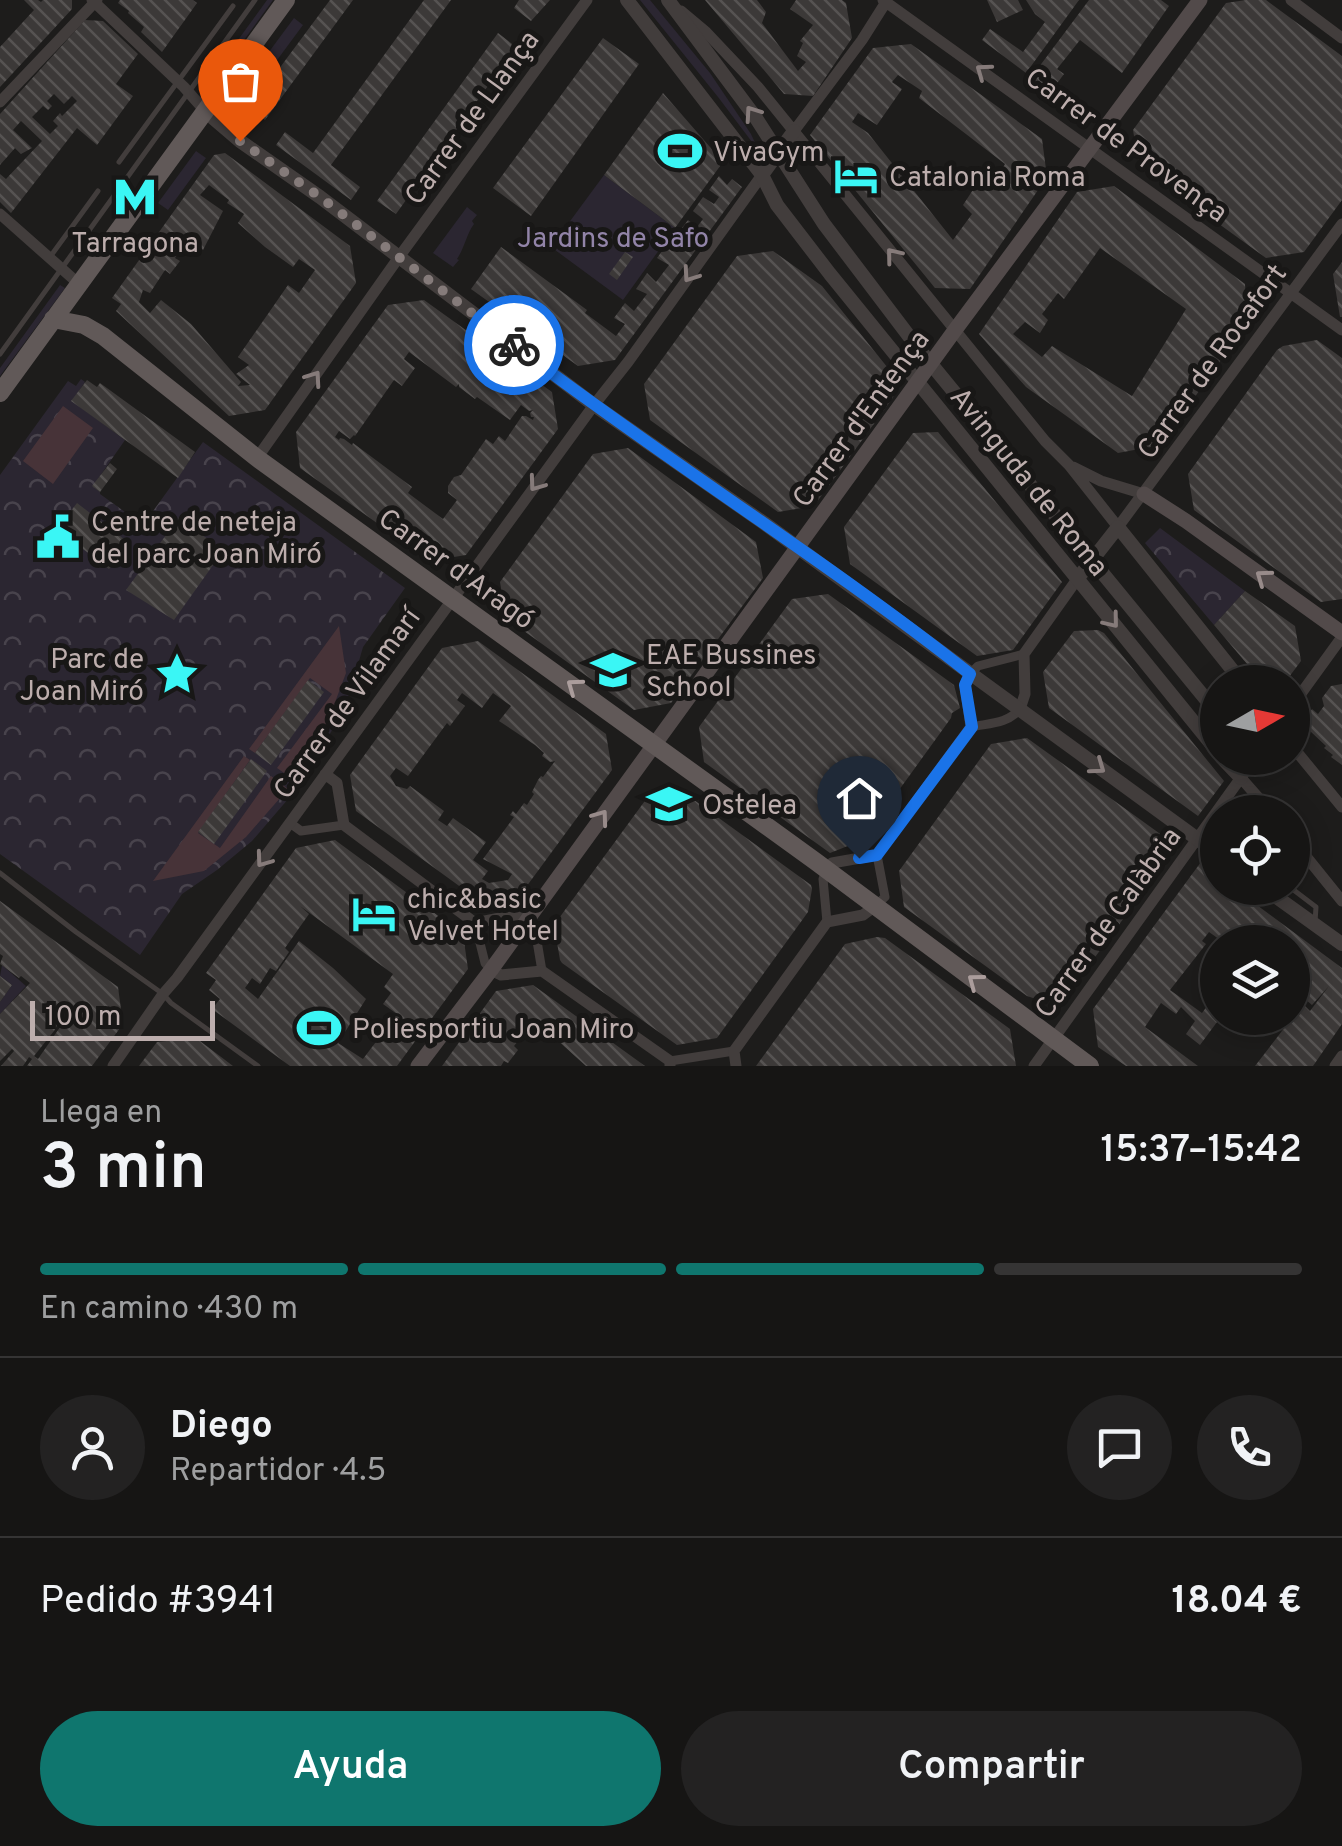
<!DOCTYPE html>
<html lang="es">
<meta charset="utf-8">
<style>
body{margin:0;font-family:Overpass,sans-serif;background:#232222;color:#f1f3f6;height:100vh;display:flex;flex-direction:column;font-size:38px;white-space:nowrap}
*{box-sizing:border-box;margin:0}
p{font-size:32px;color:#9e9fa0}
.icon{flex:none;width:55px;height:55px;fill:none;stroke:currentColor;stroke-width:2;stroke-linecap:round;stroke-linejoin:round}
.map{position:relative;height:1066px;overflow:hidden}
.panel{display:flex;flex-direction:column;background:#161514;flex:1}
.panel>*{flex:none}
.needle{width:65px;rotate:81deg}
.controls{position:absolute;left:1200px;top:665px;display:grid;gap:20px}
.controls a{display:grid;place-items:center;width:110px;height:110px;border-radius:50%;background:#161514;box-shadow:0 5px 25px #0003,0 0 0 2px #353434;font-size:50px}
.scale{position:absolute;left:30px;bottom:25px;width:185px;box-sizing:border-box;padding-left:10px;border:5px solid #bdaead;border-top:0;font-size:28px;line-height:35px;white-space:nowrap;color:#bdaead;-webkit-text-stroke:8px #181716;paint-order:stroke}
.pin{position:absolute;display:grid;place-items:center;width:85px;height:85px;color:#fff;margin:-102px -42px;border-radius:50% 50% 50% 0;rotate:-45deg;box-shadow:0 0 10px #0007}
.pin .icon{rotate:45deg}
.courier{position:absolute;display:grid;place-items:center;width:100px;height:100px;margin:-50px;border:8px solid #1a73e8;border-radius:50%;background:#fff;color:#222;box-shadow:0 2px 12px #0007}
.summary em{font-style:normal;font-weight:600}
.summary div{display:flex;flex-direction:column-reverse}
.summary{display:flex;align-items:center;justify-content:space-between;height:170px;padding:0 40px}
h1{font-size:65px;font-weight:600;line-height:75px}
.bar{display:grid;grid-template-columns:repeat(4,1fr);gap:15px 10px;align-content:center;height:120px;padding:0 40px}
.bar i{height:12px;border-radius:8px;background:#353434}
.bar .active{background:#0f766e}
.bar p{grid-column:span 4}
.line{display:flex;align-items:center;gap:25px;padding:0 40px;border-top:2px solid #353434}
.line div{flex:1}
.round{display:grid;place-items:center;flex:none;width:105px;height:105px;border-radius:52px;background:#232222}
.cta{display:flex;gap:20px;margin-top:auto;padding:20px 40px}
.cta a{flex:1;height:115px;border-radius:60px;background:#0f766e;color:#fff;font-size:40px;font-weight:600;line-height:115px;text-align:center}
.cta a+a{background:#232222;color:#f1f3f6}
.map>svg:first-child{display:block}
</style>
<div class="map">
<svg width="1342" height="1066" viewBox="0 0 1342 1066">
<defs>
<pattern id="park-crowns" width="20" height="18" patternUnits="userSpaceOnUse" patternTransform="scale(2.5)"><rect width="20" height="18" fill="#2b2631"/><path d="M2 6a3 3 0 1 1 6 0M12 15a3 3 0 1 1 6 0" fill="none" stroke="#48434c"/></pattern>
<pattern id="building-back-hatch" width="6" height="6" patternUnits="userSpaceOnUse" patternTransform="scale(2.5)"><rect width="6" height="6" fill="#3c3938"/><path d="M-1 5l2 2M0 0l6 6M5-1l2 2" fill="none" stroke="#565352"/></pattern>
</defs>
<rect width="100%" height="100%" fill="#1d1c1b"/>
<!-- green -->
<path fill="#2b2631" d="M267,0H273L223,69L219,66Z
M640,0H650L710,73L751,134L756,145L755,146L718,97Z
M294,18L303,25L269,71L260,64Z
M196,151L206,158L168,210L158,203Z
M604,175L675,228L623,300L551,247Z
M467,207L477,215L472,221L474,224C466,235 465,247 457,259L459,260L453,267L433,253Z
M60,285L65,288L0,376V368Z
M2,965L26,986L0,1014V1002L12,985L0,976Z"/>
<!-- park -->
<path fill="url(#park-crowns)" d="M81,379L85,382L72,401L125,440L93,486L100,492V494L143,525L203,442L405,588L363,647L350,692L339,718L301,784L252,841L217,870L182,894L140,955L0,854V475L68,381L76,386Z
M1160,528L1245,591L1214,625L1145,543Z"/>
<!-- water -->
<path fill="#473338" d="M63,406L93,428L53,484L23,461Z
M339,626L346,673L325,729L294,780L277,768L332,694L310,678L255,753L249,749Z
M244,756L250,760L198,833L220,848L271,776L288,789L246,837L204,871L153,881Z"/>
<!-- building -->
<path fill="url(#building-back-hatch)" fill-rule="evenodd" d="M24,0H38L41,2L43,0H72V9L0,87V47L34,10Z
M120,0H193L197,3L162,52L141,32L144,27L128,13L129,11L118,3Z
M330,0H353L265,120L250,108Z
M424,0H451L331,165L360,187L351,200L276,145L285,132L313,153Z
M519,0H550L531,21L514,8Z
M705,0H757L766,12L762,23L798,71L806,62L797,56L803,43L800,41L813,25L790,9L796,0H842L846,3L852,38L813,96L784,94Z
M987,0H1018L1023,10L997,22Z
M1026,0H1079L1026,73L982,40L990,29L1023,52L1045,22L1035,14Z
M1089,0H1161L1169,6L1122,73L1080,40L1057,69L1064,74L1055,86L1067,94L1060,105L1027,83Z
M1246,0H1266L1342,56V200L1304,252L1266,258L1139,166L1133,130L1226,3Z
M85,20L103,21L138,54L116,84L133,96L97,145L77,128L11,213L0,202V174L6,179L42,141L21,121L13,130L32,148L21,154L15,148L0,165V114ZM54,94L64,104L72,96L77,101L62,116L60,113L53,121L58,126L50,134L32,117L43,106L48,110L52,106L47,101Z
M498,33L516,47L396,214L377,201Z
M603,38L639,64L531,216L493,188Z
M911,44L1042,139L1047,177L970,289L935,288L810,135L873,48ZM898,75L922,91L919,98L1005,164L995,182L986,170L963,205L972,214L953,240L868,133L852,122L858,113L877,125L902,89L892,82Z
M663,93L723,162L675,228L604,175Z
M225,153L350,246L356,283L265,410L229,416L116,311L121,304L112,298L214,155ZM209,185L229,200L227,203L244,214L238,223L265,247L293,267L299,259L315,270L299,293L288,285L238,357L249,365L236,374L250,385L238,386L241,382L191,324L161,300L150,313L139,302L143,290L150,293L165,270L170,274L180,261L175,258L188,236L203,250L223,211L200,195Z
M719,176L727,185L732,179L742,187L615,360L578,366L471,289L501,247L587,310L585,313L616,336L625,324L614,318L625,303L634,311L647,294L636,289L647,273L656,282L669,265L657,258L668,243L678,252L689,238L678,233L688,220L697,227L703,219L693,211L703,197L714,204L719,197L709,190Z
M1114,186L1245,284L1247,323L1161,445L1118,453L1026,387L979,334L1077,192ZM1100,248L1186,309L1132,396L1052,346L1042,357L1013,334L1025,322L1040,333L1048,320L1042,314L1058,293L1064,299Z
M773,251L822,286L900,383L892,399L814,506L778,512L650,420L644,384L737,256Z
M625,252L633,257L617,280L609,274Z
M1342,262V317H1340L1333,274Z
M424,300L552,392L558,429L466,555L430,561L300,468L296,432L388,305ZM409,352L456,387L459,384V387L475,399L477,397L510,420L521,405L529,411L533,410L530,413L531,417H534L533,420L526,416H522L505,441L499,436L493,444L486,439L461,475L454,477L448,486V493L457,500L443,519L408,493L412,487L353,443L352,445L344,439L340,438L339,440L335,437L339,431L350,439L354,435L355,436L394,380L402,386L415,368L404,359Z
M1317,340L1342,358V599L1321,602L1194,510L1188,474L1277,350L1283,346Z
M87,380L97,387L100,383L195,452L178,478L71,401Z
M938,432L1062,582L1013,650L977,656L850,564L844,527L913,433Z
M628,448L756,542L763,578L671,703L634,710L506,618L500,582L593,454Z
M110,463L117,469L100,492L92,486Z
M77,503L129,543L109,569L57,529Z
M179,517L223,551L174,620L126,590Z
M301,543L314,554L309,560L298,547Z
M1245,591L1295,626L1301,661L1286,681L1259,678L1214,625Z
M828,594L954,685L960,708L952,713L951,718L863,840L830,853L704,762L699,727L792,599Z
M1098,630L1104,633L1224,781L1198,816L1049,708L1043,672L1074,631Z
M478,641L606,734L612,770L518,898L484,904L356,811L350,775L442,648ZM462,693L482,708L493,693L511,706L499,721L535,745L544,753L542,756L550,762L555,761L543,777L541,776L538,780L532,792L534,794L527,805L524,803L516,814L513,811L510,815L514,817L483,859L512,874L508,880L489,883L482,879L488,871L473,860L486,842L453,818L447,826L438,820L444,811L410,786L407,789L396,786L390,776L396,768L408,776L447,723L450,726L465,706L457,700Z
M308,680L324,692L271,765L255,753Z
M1342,684V765L1331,757L1333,755L1324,748L1326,746L1310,731L1311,728L1303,722L1312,709L1318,714L1324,706L1322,698L1331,686Z
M1027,738L1177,846L1070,991L1036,999L1027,996L904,907L899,871L991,744Z
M251,759L267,771L214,844L198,832Z
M683,792L811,885L812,889L808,912L717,1038L677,1045L562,963L560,960L554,925L647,798Z
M335,840L463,934L468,969L397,1066H290L212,1009L220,999L209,990L216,980L206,973L296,848ZM300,906L393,974L384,987L391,993L383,1004L397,1014L363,1059L338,1043L366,999L333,968L299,941L258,999L245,988L252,978L260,984L270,968L276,971L289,952L285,948L309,914Z
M1201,862L1218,875V888H1234L1342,968V1024L1313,1066H1255L1292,1018L1301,1002L1310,1011L1329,986L1312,1005L1298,993L1292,1001V942H1223L1209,932L1202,941L1206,944L1170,990L1202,1013L1218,991V1018H1220L1200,1045L1186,1034L1195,1021L1181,1007L1176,1014L1161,1003L1145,1027L1198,1066H1126L1098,1047L1093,1009Z
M0,901L118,987L123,1024L92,1066H27L32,1059L29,1057L23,1066H1L14,1051L12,1049L0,1061V1014L30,983L21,976L19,978L0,964L3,956L0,954ZM68,1005L74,1007L38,1059L34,1056L54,1031L62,1017L60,1015Z
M877,937L885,938L1010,1029L1016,1066H756L845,944Z
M0,976L12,985L0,1002Z
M533,985L551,998L645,1066H586L535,1020L514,1046L518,1050L508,1063L504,1061L501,1066H442L496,991Z
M196,1038L233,1066H139L157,1042Z"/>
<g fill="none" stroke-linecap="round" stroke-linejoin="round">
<!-- service -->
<path stroke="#423d3c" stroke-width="5" d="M119,162L233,6
M50,257L98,191
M0,354L255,0
M0,873L76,932L163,994L171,1003L258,1066
M1291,888L1316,907L1315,922"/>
<!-- pedestrian -->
<path stroke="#423d3c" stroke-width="9" d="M970,674L978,666L1024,654
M971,727C990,723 1007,724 1020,709
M290,823L301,831L344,825
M826,871L823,879L827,922
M875,906L885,897L877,855
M528,917L535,929L542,971
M475,923L485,963L491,970
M670,1061L734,1051"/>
<!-- minor -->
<path stroke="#423d3c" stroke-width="11" d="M92,0L184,87L206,112
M883,0L1342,330
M1291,0L1342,38
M681,11L706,32L758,87L1045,441L1069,465L1118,527L1342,224
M0,102L97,0
M794,131L862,40L886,2
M0,214L79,284
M257,458L399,257L587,0
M1073,467L1101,481L1144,494
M1292,706L1342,637
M1020,709L1025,694L1024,654L1078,578
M1292,746L1342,807
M325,774L337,783L344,825L475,923L514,915L528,917
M1241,778L1271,812
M1292,839L1342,901
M827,870L832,863L877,855L971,727L965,685L970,674
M491,970L501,975L542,971L670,1061V1066
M113,1066L163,994L177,978L594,405L628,362L762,175
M736,1066L734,1051L827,922L863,915L875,906
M1034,1066L1255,758
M1335,1066L1342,1056"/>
<!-- tertiary -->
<path stroke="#423d3c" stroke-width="14" d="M627,0L762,175L777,205L830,274L1218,752
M668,0L756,118L824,224L918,348L1218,714
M206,112L240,141L320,197L594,405L764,523L1218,854
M762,175L794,131
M1078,578L1118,527L1242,682
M1222,758L1241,778
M1253,758L1254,759
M1264,888L1342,944"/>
<!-- secondary -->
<path stroke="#524a4a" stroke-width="15" d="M1144,494L1186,521L1342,633
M418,1066L491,970L955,330L1200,0"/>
<!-- primary -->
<path stroke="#615958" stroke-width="18" d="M53,319L84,325L103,336L257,458L815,861L1090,1066
M0,393L286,0"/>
</g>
<!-- one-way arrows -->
<defs><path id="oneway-chevron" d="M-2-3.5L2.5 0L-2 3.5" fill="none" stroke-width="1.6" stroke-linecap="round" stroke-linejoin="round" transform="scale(2.5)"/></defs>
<g stroke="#867b7a">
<use href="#oneway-chevron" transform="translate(983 71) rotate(-144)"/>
<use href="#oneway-chevron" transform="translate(752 113) rotate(-125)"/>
<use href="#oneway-chevron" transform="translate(893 255) rotate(-129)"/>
<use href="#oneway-chevron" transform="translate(690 275) rotate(125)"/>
<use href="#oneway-chevron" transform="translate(314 378) rotate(-55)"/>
<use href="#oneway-chevron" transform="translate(536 484) rotate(126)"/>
<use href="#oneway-chevron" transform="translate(1112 621) rotate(51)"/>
<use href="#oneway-chevron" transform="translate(1098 767) rotate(36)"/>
<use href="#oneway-chevron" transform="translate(263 860) rotate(126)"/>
</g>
<g stroke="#988b8a">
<use href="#oneway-chevron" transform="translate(1263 577) rotate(-144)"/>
<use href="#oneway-chevron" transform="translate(601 817) rotate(-54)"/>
</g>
<g stroke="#ab9d9c">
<use href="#oneway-chevron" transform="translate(574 686) rotate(-144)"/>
<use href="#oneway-chevron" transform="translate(975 981) rotate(-143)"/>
</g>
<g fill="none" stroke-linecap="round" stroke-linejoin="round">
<!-- done -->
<path stroke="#857b7a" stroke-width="10" stroke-dasharray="0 18" d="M240,141L320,197L514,345"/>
<!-- route -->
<path stroke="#1a73e8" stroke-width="12" d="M514,345C663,459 823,558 970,674L965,685L972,727L877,855L859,858"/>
</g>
<!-- icons -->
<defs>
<g id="stadium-bare" transform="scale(3.45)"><path d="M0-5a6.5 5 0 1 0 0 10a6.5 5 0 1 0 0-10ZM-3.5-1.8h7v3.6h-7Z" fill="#3af6f5" stroke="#181716" stroke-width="2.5" paint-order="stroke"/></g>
<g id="hotel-bare" transform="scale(3.45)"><path d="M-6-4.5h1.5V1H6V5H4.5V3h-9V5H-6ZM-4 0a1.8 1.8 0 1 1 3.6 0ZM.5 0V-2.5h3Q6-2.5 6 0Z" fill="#3af6f5" stroke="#181716" stroke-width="2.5" paint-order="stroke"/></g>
<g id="metro-bare" transform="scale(3.45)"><path d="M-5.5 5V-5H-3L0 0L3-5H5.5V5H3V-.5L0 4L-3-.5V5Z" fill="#3af6f5" stroke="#181716" stroke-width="2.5" paint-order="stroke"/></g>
<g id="civic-bare" transform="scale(3.45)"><path d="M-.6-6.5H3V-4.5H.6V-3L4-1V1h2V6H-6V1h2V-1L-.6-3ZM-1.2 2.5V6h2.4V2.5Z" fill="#3af6f5" stroke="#181716" stroke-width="2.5" paint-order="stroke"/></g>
<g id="university-bare" transform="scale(3.45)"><path d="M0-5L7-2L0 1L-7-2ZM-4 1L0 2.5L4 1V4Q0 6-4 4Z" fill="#3af6f5" stroke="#181716" stroke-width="2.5" paint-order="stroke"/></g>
<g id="sight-bare" transform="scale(3.45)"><path d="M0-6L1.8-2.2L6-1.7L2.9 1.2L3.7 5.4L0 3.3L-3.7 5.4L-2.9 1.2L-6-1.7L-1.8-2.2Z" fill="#3af6f5" stroke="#181716" stroke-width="2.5" paint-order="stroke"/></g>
</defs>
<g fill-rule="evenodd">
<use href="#stadium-bare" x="680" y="151"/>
<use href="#hotel-bare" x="856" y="176"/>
<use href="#metro-bare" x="135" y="197"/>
<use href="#civic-bare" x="58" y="537"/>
<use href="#university-bare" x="613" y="670"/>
<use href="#sight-bare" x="177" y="674"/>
<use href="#university-bare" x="669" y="804"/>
<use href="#hotel-bare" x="374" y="914"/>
<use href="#stadium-bare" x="319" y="1028"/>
</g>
<g text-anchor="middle" stroke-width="10" stroke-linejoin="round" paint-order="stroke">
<!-- street labels -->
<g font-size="28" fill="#bdaead" stroke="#181716">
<text transform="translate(471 117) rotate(-54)" y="10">Carrer de Llança</text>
<text transform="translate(1127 144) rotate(36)" y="10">Carrer de Provença</text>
<text transform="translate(1211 361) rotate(-54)" y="10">Carrer de Rocafort</text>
<text transform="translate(860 418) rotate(-54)" y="10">Carrer d'Entença</text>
<text transform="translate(1030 481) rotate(51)" y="10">Avinguda de Roma</text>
<text transform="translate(457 568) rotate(36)" y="10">Carrer d'Aragó</text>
<text transform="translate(346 703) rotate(-54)" y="10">Carrer de Vilamarí</text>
<text transform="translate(1107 922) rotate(-54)" y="10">Carrer de Calàbria</text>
</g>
<!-- poi labels -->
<g font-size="28" fill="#bdaead" stroke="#181716" text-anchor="start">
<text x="713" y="161">VivaGym</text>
<text x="889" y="186">Catalonia Roma</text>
<text x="135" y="252" text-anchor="middle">Tarragona</text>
<text x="91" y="531">Centre de neteja<tspan x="91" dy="32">del parc Joan Miró</tspan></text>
<text x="646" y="664">EAE Bussines<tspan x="646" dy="32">School</tspan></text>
<text x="144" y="668" text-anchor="end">Parc de<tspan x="144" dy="32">Joan Miró</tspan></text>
<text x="702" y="814">Ostelea</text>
<text x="407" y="908">chic&amp;basic<tspan x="407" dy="32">Velvet Hotel</tspan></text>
<text x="352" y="1038">Poliesportiu Joan Miro</text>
</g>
<!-- park labels -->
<g font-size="28" fill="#9284a8" stroke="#181716">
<text x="613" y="247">Jardins de Safo</text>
</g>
</g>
</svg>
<div class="controls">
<a><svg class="needle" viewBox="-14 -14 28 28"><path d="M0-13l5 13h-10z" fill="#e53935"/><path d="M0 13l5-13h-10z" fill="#9e9fa0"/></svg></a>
<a><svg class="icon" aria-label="locate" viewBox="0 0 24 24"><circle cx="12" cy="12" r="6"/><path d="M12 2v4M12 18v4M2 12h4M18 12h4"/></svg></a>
<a><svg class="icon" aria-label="layers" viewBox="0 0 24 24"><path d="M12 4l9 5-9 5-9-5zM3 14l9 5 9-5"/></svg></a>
</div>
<div class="scale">100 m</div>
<div class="pin" style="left:240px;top:141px;background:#ea580c"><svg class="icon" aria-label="bag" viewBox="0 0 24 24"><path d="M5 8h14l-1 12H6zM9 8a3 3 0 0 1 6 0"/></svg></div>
<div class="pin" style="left:859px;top:858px;background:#1f2937"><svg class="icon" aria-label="home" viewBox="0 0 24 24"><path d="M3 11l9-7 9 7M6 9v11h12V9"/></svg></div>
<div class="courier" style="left:514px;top:345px"><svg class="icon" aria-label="bike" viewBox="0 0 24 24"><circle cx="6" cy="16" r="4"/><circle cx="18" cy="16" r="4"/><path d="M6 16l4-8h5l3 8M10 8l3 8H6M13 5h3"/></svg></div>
</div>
<section class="panel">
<div class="summary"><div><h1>3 min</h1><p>Llega en</p></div><em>15:37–15:42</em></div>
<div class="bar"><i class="active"></i><i class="active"></i><i class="active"></i><i></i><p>En camino · 430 m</p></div>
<div class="line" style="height:180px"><a class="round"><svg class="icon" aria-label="person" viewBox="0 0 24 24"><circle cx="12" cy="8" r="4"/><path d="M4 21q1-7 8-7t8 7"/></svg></a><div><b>Diego</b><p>Repartidor · 4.5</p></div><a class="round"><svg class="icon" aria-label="chat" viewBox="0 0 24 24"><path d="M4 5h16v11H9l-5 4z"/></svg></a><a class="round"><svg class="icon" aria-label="phone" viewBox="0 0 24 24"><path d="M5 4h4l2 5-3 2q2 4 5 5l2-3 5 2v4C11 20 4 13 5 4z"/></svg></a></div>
<div class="line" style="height:130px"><div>Pedido #3941</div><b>18.04 €</b></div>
<div class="cta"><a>Ayuda</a><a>Compartir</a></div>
</section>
